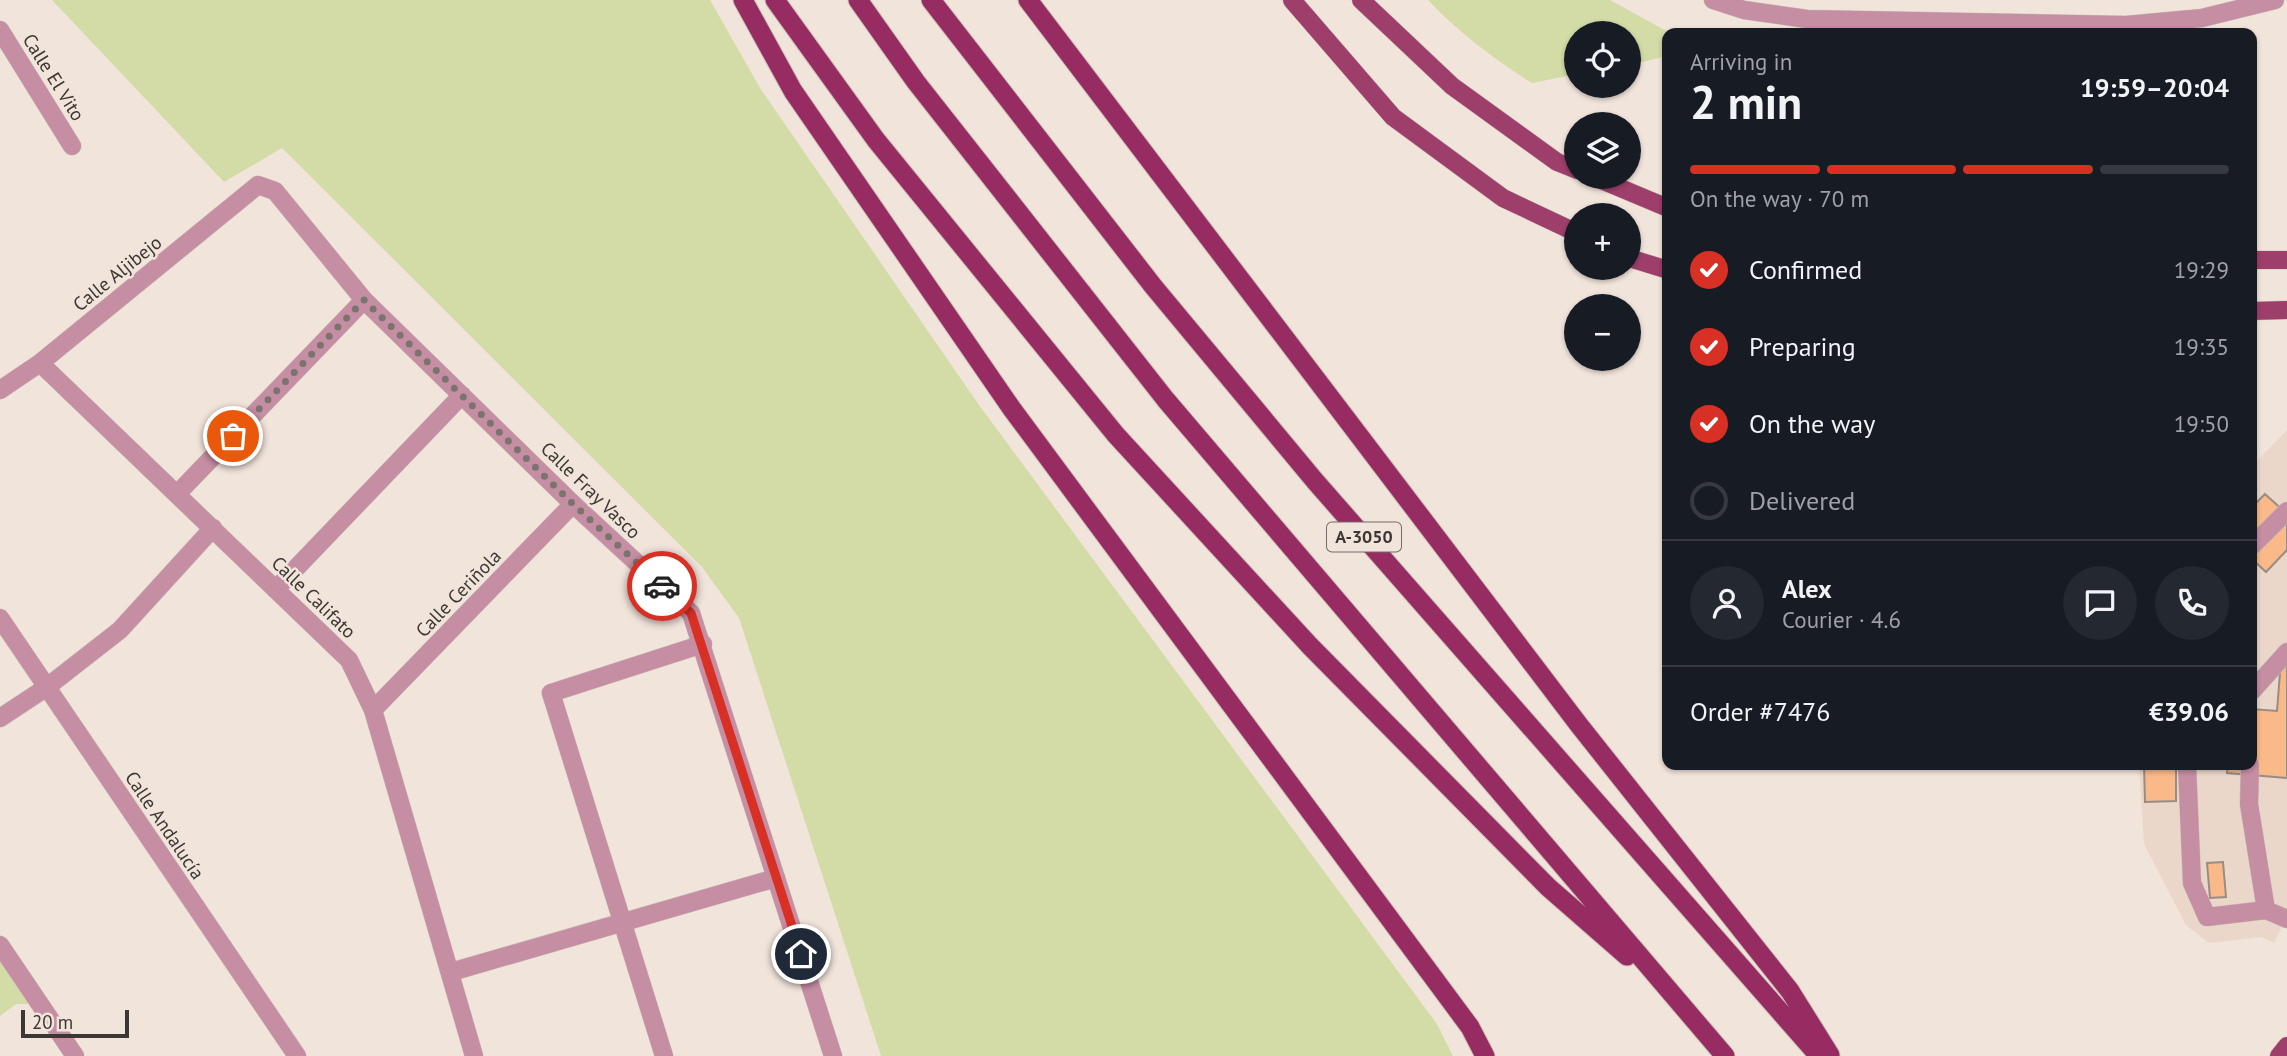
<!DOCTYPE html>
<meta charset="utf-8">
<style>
body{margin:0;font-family:"PT Sans",sans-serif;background:#242831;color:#f1f3f6;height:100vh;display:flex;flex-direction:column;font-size:26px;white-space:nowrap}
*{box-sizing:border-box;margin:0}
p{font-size:23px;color:#9ea1a6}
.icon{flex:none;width:38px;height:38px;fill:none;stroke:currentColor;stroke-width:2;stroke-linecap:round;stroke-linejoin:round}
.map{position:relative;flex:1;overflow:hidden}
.details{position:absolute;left:1662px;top:28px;width:595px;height:742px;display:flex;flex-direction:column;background:#171b24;border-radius:14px;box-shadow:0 2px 5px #0004}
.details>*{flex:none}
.controls{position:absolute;left:1564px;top:21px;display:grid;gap:14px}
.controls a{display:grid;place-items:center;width:77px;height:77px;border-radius:50%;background:#171b24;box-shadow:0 2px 5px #0004;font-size:35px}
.scale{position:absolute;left:21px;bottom:18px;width:108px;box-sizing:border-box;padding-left:7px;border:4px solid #3c3734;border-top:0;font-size:19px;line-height:24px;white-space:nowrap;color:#3c3734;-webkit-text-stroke:5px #f1e4db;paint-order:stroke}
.pin{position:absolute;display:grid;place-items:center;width:60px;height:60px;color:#fff;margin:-30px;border:4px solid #fff;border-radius:50%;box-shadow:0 2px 7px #0007}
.courier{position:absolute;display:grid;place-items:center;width:70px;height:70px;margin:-35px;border:5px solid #d93025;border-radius:50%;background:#fff;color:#222;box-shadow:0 2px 9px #0007}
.head em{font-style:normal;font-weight:700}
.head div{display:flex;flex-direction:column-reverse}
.head{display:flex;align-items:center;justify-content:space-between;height:119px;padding:0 28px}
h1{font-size:46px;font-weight:700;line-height:52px}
.bar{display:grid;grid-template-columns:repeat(4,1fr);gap:10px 7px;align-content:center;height:84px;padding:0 28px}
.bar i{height:9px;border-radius:5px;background:#363941}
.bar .selected{background:#d93025}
.bar p{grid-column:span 4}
.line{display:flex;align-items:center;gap:18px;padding:0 28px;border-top:2px solid #363941}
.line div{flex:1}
.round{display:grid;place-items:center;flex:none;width:74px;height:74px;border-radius:37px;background:#242831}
ol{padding:0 28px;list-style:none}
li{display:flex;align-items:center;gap:21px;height:77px}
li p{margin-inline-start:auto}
li .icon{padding:7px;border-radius:50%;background:#d93025;color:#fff;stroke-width:4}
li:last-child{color:#9ea1a6}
li i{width:38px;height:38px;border:4px solid #363941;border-radius:50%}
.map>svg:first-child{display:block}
</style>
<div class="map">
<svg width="2287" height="1056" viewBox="0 0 2287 1056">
<rect width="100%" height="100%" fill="#f1e4db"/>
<!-- built -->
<path fill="#ead7c9" d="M2287,430V917L2274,943L2261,937L2209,943L2186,925L2144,844L2139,765H2252V466Z"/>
<!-- green -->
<path fill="#d3dca7" d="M52,0H710L760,88L979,405L1437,1024L1453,1056H881L739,618L702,567L282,148L224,182Z
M1428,0H1610L1670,33H1668V56L1629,65V33H1577V74L1532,83C1494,59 1459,33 1428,0Z
M0,957L33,1004H16L0,1016Z"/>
<!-- building -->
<path fill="#f9b988" stroke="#988d84" stroke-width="2" d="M2265,494L2287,514V550L2266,572L2252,559V507Z
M2282,648H2287V778L2227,773L2228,765H2252V709L2277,711Z
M2144,765H2176V801L2145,802Z
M2223,862L2226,897L2210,898L2207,863Z"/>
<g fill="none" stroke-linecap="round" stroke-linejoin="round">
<!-- service casing -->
<g stroke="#cdc1ba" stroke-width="19">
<path id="service" d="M2252,546L2287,511
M2252,691L2287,652
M2187,765L2192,883L2207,917L2266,910L2287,919
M2250,765L2249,804L2266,910"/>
</g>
<!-- pedestrian casing -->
<g stroke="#cdc1ba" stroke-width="19">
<path id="pedestrian" d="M551,693L703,644
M451,972L776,878"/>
</g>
<!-- minor casing -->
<g stroke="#cdc1ba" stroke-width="19">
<path id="minor" d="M1713,0L1744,10L1807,19L2126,25L2202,18L2275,0
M0,30L72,146
M40,363L349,660L373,710L474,1056
M0,390L40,363L258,185L275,191L364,300L573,504L691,613L833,1056
M177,494L364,300
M276,589L462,395
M0,618L297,1056
M551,693L664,1056
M373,710L573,504
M0,718L47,687L120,630L213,528
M0,945L75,1056"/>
</g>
<!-- primary casing -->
<g stroke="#cdc1ba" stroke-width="19">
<path id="primary" d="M1292,0L1393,117L1503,198L1577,233
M1361,0L1452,86L1557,162L1577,170
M1594,177L1668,208
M1629,258L1668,270
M2252,260H2287
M2252,311L2287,310
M2279,1056L2287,1046"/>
</g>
<!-- trunk casing -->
<g stroke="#cdc1ba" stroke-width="21">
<path id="trunk" d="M743,0L793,91L1012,409L1470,1027L1485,1056
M775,0L876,140L1116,435L1310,646L1548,887L1627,956
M858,0L916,82L1166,400L1725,1056
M931,0L1153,286L1315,481L1819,1056
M1028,0L1579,725L1790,991L1830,1055"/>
</g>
<!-- service -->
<use href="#service" stroke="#c58ea3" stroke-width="18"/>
<!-- pedestrian -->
<use href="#pedestrian" stroke="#c58ea3" stroke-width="18"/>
<!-- minor -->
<use href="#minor" stroke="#c58ea3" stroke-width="18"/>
<!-- primary -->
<use href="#primary" stroke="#9e3f6b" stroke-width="18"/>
<!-- trunk -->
<use href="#trunk" stroke="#962c61" stroke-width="19"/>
</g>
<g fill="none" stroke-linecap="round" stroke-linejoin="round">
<!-- done -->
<path stroke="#7b746e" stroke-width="7" stroke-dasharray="0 12.6" d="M233,436L364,300L573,504L662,586"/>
<!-- route -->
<path stroke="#d93025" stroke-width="9" d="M662,586L691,613L801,954"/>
</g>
<g text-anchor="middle" stroke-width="5" stroke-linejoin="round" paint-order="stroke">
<!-- shield labels -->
<rect fill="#f1e4db" stroke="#726b66" stroke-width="2" x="1327" y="522.5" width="74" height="29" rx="5"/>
<g font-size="18" font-weight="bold" fill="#3c3734">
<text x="1364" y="543">A-3050</text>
</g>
<!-- street labels -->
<g font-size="19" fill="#3c3734" stroke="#f1e4db">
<text transform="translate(54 77) rotate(58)" y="7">Calle El Vito</text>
<text transform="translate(117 273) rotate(-39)" y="7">Calle Aljibejo</text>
<text transform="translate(591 490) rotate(44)" y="7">Calle Fray Vasco</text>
<text transform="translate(458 593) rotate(-46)" y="7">Calle Ceriñola</text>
<text transform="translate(314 597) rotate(44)" y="7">Calle Califato</text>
<text transform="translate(165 825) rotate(56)" y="7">Calle Andalucía</text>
</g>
</g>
</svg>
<div class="controls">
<a><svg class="icon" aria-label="locate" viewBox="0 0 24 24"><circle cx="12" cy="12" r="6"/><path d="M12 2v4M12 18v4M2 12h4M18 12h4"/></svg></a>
<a><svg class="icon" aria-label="layers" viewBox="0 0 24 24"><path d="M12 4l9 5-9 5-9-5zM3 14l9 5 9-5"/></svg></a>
<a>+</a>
<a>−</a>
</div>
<div class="scale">20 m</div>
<div class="pin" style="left:233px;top:436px;background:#ea580c"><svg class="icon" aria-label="bag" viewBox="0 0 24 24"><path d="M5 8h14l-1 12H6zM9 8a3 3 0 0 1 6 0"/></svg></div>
<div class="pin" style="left:801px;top:954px;background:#1f2937"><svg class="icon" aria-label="home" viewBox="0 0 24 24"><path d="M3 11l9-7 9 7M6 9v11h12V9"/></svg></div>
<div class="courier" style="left:662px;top:586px"><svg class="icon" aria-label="car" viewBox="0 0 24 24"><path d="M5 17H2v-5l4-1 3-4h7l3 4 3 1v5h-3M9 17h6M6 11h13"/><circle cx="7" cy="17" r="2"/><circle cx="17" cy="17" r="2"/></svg></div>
<section class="details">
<div class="head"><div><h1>2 min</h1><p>Arriving in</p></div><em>19:59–20:04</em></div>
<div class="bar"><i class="selected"></i><i class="selected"></i><i class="selected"></i><i></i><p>On the way · 70 m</p></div>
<ol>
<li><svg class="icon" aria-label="check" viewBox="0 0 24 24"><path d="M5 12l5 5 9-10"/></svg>Confirmed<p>19:29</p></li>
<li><svg class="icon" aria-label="check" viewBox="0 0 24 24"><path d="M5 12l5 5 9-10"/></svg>Preparing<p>19:35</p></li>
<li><svg class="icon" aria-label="check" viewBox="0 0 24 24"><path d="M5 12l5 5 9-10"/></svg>On the way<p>19:50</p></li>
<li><i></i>Delivered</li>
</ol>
<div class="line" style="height:126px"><a class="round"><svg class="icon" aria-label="person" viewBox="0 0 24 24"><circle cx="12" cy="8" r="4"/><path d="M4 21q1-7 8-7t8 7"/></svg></a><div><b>Alex</b><p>Courier · 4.6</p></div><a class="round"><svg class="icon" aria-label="chat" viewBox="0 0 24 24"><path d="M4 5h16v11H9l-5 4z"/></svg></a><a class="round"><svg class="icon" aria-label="phone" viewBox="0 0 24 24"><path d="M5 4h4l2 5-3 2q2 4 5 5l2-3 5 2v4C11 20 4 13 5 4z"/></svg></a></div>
<div class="line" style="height:91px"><div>Order #7476</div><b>€39.06</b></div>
</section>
</div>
